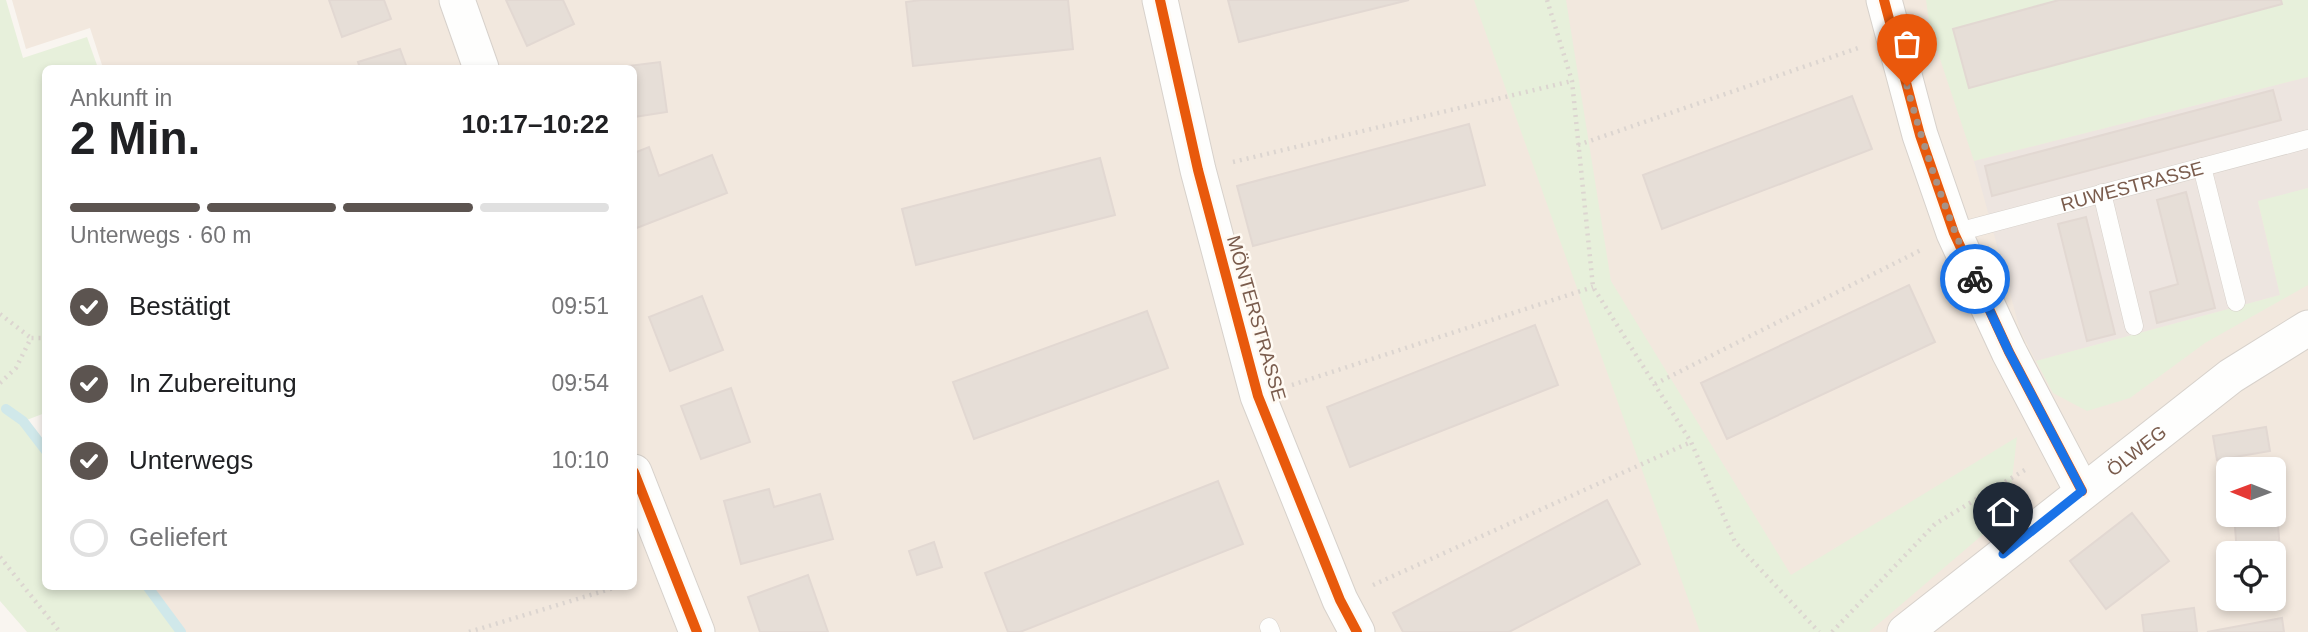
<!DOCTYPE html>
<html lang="de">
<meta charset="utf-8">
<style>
body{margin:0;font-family:Helvetica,sans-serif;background:#f6f6f6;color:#202124;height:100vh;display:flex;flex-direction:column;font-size:26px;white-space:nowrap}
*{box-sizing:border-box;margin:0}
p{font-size:23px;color:#757577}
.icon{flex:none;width:38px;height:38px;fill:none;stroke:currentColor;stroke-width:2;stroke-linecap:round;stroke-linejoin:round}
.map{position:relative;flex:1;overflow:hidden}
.side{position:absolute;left:42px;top:65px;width:595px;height:525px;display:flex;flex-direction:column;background:#fff;border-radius:10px;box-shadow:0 4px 10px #0003}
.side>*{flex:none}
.needle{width:46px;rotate:271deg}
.buttons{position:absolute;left:2216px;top:457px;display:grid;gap:14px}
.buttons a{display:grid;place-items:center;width:70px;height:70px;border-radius:10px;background:#fff;box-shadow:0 4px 10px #0003;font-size:35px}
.pin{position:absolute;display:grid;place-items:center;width:60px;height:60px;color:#fff;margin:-72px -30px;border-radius:50% 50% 50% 0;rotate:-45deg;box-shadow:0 0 7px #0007}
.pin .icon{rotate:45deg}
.courier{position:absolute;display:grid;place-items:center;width:70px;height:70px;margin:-35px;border:5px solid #1a73e8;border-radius:50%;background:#fff;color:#222;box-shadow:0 2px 9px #0007}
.summary em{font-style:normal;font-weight:800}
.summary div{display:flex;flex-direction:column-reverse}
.summary{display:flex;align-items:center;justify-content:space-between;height:119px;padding:0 28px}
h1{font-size:46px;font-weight:800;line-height:52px}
.bar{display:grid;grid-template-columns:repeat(4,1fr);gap:10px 7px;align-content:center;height:84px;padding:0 28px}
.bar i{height:9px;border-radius:5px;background:#e0e0e0}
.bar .on{background:#5c5450}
.bar p{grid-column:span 4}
ol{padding:0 28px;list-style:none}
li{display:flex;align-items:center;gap:21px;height:77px}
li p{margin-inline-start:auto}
li .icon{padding:7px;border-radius:50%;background:#5c5450;color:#fff;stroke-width:4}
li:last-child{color:#757577}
li i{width:38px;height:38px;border:4px solid #e0e0e0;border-radius:50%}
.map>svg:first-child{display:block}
</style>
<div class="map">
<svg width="2308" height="632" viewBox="0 0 2308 632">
<rect width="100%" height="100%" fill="#f9f5f0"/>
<!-- residential -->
<path fill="#f2e8de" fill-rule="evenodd" d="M12,0H2308V632H185L151,586H634V68H103L90,28L26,49ZM2228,469H2273V514H2228ZM2228,553H2273V598H2228Z"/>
<!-- industrial -->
<path fill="#ede5e0" d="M2308,77V188L2258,202L2280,295L2036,361L2020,330L1974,161Z"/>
<!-- green -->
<path fill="#e7f0db" d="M0,0H6L23,58L87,37L98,68H46L45,413L24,421L45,451L46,586H147L181,632H27L0,601Z
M1474,0H1566L1611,281L1791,575L2017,437L2008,513L1869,632H1700Z
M1926,0H2308V77L1974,161L1930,29Z
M2308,188V285L2205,343L2130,398L2087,411L2053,393L2036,361L2280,295L2258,201Z"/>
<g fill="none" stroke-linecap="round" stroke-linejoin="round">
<!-- stream -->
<path stroke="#d0e8ea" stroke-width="10" d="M6,409L23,421L46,451
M147,586L181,632"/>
</g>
<!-- building -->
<path fill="#e6ded7" stroke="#e2d8d2" stroke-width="2" d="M329,0H384L391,19L342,37Z
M506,0H563L574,24L527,46Z
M921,0H1068L1073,49L913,66L906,2Z
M1228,0H1409L1239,42Z
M2059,0H2281L2282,4L1969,88L1953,29Z
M400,49L407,68H360L358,62Z
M660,62L667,112L634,117V68H612Z
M2273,90L2281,120L1992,196L1985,166Z
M1852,96L1872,149L1662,229L1643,175Z
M1469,124L1485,185L1253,246L1237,186Z
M649,147L659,176L712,155L727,193L634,229V153Z
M1100,158L1115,215L916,265L902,209Z
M2186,192L2215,308L2157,323L2150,292L2178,284L2157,200Z
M2086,217L2115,334L2087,341L2058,224Z
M1909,285L1935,342L1727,439L1701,383Z
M702,296L723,350L670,371L649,317Z
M1147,311L1168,368L974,439L953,382Z
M1535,325L1558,385L1350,467L1327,407Z
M731,388L750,442L701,459L681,406Z
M2266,427L2270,451L2217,460L2213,436Z
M2274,472L2280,551L2237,553L2234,514H2273Z
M1218,481L1243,544L1020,632H1008L985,573Z
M769,489L774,507L820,494L833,539L741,564L724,501Z
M1607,500L1640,564L1509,632H1403L1393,613Z
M2132,513L2169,561L2106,609L2070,561Z
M934,542L942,567L917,575L909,551Z
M808,575L828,632H760L748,597Z
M2194,608L2197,632H2144L2142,615Z
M2282,618L2284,632H2207Z"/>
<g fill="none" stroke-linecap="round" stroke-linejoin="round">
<!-- service casing -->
<g stroke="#d7d1cb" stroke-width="19">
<g id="service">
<path d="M2202,167L2236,302"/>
<path d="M2102,193L2134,326"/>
<path id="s1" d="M1954,233L2308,139"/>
<path d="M1269,627L1271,632"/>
</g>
</g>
<!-- minor casing -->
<g stroke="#d7d1cb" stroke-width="37">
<g id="minor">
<path d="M457,0L481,68"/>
<path d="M1160,0L1198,170L1258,396L1340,600L1357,632"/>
<path d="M1884,0L1920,135L1954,233L2009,352L2082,491"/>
<path d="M634,472L697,632"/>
<path id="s2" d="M1905,632L2231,376L2308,328"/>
</g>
</g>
<!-- path -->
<path stroke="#dcd5d0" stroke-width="4.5" stroke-dasharray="2 5" stroke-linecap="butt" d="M1547,0L1572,81L1593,287L1691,442L1735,542L1819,632
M1578,145L1858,48
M1233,162L1572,81
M0,314L31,338
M0,383L16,368L31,338H46
M1655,384L1923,249
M1292,385L1593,287
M0,557L60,632
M1373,585L1691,442
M469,632L620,586
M1832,632L1935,524L2028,468"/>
<!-- service -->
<use href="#service" stroke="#fefefd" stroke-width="18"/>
<!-- minor -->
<use href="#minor" stroke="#fefefd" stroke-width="35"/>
<!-- cycleway casing -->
<g stroke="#fffaf3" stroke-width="15">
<path id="cycleway" d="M1160,0L1198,170L1258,396L1340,600L1357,632
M1884,0L1920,135L1954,233L2009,352L2082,491
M634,472L697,632"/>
</g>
<!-- cycleway -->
<use href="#cycleway" stroke="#e8590c" stroke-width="10"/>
</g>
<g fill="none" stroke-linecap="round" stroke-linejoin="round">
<!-- done -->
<path stroke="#a69286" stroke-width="7" stroke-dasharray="0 12.6" d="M1907,86C1925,152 1947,217 1975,279"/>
<!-- route -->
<path stroke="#1a73e8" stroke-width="9" d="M1975,279L2009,352L2082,491L2003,554"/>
</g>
<g text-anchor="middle" stroke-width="5" stroke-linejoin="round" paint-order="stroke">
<!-- street labels -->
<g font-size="19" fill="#7a5c4d" stroke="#fffaf3">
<text dy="7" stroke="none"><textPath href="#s1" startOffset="184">RUWESTRASSE</textPath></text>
<text transform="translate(1257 318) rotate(74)" y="7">MÖNTERSTRASSE</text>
<text dy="7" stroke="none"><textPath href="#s2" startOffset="294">ÖLWEG</textPath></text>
</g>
</g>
</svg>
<div class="buttons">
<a><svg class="needle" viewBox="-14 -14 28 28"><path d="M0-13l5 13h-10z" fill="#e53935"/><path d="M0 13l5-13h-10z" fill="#757577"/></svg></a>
<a><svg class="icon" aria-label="locate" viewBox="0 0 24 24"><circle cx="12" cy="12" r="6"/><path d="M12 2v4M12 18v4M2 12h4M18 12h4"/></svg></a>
</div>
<div class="pin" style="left:1907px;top:86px;background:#ea580c"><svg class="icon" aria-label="bag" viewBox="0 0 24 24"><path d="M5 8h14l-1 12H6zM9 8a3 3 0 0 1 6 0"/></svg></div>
<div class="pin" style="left:2003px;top:554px;background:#1f2937"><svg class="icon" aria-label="home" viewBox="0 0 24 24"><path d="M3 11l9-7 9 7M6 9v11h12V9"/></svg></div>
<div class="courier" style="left:1975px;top:279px"><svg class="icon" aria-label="bike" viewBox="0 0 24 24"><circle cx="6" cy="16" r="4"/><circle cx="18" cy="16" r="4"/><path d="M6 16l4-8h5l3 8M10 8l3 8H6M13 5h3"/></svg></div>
<section class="side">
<div class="summary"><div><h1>2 Min.</h1><p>Ankunft in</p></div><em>10:17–10:22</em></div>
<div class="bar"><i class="on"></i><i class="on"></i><i class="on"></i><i></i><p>Unterwegs · 60 m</p></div>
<ol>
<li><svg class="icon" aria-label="check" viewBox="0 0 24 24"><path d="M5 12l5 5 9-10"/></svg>Bestätigt<p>09:51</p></li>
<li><svg class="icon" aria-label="check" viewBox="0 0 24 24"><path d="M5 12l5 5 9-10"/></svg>In Zubereitung<p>09:54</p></li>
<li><svg class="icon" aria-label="check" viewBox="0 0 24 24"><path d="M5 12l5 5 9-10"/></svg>Unterwegs<p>10:10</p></li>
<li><i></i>Geliefert</li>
</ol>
</section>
</div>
